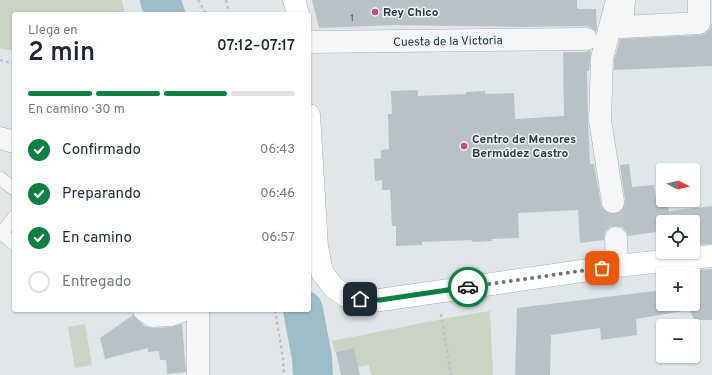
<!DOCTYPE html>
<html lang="es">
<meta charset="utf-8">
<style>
body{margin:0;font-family:Overpass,sans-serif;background:#f2f2f3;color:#1f2937;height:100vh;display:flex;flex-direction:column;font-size:15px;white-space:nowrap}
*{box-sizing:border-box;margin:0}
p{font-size:13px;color:#747a83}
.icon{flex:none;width:22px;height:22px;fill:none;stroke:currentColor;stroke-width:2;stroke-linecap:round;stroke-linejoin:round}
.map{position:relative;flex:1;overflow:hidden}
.panel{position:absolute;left:12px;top:12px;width:299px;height:300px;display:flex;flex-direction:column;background:#fff;border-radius:4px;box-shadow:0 1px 3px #0004}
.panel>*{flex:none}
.needle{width:26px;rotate:97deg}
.controls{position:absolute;left:656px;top:163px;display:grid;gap:8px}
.controls a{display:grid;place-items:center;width:44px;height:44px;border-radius:4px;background:#fff;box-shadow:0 1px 3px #0004;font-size:20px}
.pin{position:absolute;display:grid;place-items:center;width:34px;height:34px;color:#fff;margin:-17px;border-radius:8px;box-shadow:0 2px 6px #0006}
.courier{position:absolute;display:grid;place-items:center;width:40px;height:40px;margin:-20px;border:3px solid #0b8043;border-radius:50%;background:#fff;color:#222;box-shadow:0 1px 5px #0007}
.head em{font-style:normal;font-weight:600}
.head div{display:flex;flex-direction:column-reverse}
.head{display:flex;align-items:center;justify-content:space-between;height:68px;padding:0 16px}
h1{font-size:26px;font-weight:600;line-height:30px}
.bar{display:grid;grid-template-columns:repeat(4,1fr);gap:6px 4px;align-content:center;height:48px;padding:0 16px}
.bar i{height:5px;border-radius:3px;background:#e0e1e3}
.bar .current{background:#0b8043}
.bar p{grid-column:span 4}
ol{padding:0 16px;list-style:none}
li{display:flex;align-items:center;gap:12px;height:44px}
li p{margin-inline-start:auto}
li .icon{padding:4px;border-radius:50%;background:#0b8043;color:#fff;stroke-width:4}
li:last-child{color:#747a83}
li i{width:22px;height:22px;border:2px solid #e0e1e3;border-radius:50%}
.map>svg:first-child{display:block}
</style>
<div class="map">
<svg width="712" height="375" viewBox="0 0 712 375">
<rect width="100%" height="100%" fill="#e1e7e9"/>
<!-- green -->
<path fill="#cbd3c2" d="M0,0H122L125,14H14V51L0,48Z
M490,311L493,375H371L369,365L358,367L354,348L335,352L332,341L442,319Z
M85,324L92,365L75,368L68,327Z"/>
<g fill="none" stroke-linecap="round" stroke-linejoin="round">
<!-- river -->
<path stroke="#9cbec9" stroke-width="40" d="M160,0L165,14
M303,310L312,358L313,375"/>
</g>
<!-- building -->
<path fill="#b8c1c6" d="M312,0H577V9H596L597,29L596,32L592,28L586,26L521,27L397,25L319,28Z
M712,22V66L614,70V60L620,39L700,35L705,34L710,29Z
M591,50L589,71H587L588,120L590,164H594L601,204L603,210L608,213L615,214L621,212L624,207L625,200L620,165L629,164L632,187L654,185L656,199H663V200H667L669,211L712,206V244L693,245V222H663V231L628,236L626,231L622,227L615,226L610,227L605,232L604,240L580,243L578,210L518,213L519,238L492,239V241L472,242V240L422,242V245L396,246V226H392L390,190H382V180L375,181L374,159L381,158V150L389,149L388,114H392L391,91L418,90V96L466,94V92L485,91V94L514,93L515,119L564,116L563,52H586Z
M712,269V320H695L689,310L636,319L637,335L601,340L600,328L551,335L550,375H515L517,308L663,290V304H693V274H688V271Z
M133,315L144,326L152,328L172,327L182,324L186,372L167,374L166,360H160L159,351L148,352V348L105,359L100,338Z
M354,348L360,375H341L336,352Z"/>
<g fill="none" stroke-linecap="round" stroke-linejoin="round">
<!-- street-tunnel -->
<path stroke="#bcc4c7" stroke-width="22" stroke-dasharray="22 11" stroke-linecap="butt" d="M613,202L616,238"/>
<!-- lane casing -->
<g stroke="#a6afb3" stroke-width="14">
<path id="lane" d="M0,178L14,189
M0,232L14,244
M2,233L14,217"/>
</g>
<!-- street casing -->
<g stroke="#a6afb3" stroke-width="23">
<path id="street" d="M624,1L622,27L699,23V0
M309,42L586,39
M0,138L14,142
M613,202L600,120L602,58L617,0
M616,238L617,266
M144,310L152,316L171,315L185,310
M198,310V375"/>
</g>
<!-- secondary casing -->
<g stroke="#a6afb3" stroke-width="23">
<path id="secondary" d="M294,0L298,14
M309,115L317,247L322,272L333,287L344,295L360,299L380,300L617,266L712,256"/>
</g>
<!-- path -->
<path stroke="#bbc1c5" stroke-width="2.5" stroke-dasharray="3 3" stroke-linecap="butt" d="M198,0L206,14
M226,0L229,14
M0,60L14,64
M275,310L283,358L284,375
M441,314L451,375"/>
<!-- lane -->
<use href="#lane" stroke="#f4f6f8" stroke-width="13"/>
<!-- street -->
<use href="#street" stroke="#f4f6f8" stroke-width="22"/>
<!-- secondary -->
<use href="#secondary" stroke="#fff" stroke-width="22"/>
</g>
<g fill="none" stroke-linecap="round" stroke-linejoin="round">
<!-- done -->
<path stroke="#69757c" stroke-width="4" stroke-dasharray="0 7.2" d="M468,287L602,268"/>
<!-- route -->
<path stroke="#0b8043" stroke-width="5" d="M360,299L380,300L468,287"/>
</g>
<!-- markers -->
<g fill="#cd487f" stroke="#f0f5f7" stroke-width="1.5">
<circle cx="375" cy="12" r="4"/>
<circle cx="464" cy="146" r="4"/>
</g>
<g text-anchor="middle" stroke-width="3" stroke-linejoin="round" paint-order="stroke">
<!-- number labels -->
<g font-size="10" fill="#4d5a62">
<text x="352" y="21">1</text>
</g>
<!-- poi labels -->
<g font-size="12" font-weight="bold" fill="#293841" stroke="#f0f5f7" text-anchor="start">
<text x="383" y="16">Rey Chico</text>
<text x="472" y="143">Centro de Menores<tspan x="472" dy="14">Bermúdez Castro</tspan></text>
</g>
<!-- street labels -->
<g font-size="12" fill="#293841" stroke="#f0f5f7">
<text transform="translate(448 41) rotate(-1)" y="4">Cuesta de la Victoria</text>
</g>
</g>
</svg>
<div class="controls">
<a><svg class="needle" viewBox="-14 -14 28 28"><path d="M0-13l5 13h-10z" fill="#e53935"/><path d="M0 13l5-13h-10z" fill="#747a83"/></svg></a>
<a><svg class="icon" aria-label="locate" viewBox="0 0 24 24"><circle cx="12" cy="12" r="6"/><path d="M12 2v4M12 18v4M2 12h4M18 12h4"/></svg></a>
<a>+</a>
<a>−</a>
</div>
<div class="pin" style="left:602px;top:268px;background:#ea580c"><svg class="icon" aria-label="bag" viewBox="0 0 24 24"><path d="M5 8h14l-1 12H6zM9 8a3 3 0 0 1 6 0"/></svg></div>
<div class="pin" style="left:360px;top:299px;background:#1f2937"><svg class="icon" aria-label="home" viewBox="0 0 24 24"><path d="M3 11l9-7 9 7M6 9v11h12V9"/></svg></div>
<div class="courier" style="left:468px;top:287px"><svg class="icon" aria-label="car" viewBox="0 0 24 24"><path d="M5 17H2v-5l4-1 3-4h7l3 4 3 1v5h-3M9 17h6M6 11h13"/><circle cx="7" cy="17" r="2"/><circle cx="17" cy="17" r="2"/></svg></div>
<section class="panel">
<div class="head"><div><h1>2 min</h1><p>Llega en</p></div><em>07:12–07:17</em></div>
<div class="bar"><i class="current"></i><i class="current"></i><i class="current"></i><i></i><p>En camino · 30 m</p></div>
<ol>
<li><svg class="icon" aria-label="check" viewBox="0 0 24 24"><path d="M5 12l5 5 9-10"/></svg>Confirmado<p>06:43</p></li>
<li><svg class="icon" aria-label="check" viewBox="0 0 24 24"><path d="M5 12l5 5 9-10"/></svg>Preparando<p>06:46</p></li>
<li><svg class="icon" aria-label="check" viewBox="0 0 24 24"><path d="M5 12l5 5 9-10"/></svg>En camino<p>06:57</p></li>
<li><i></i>Entregado</li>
</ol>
</section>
</div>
